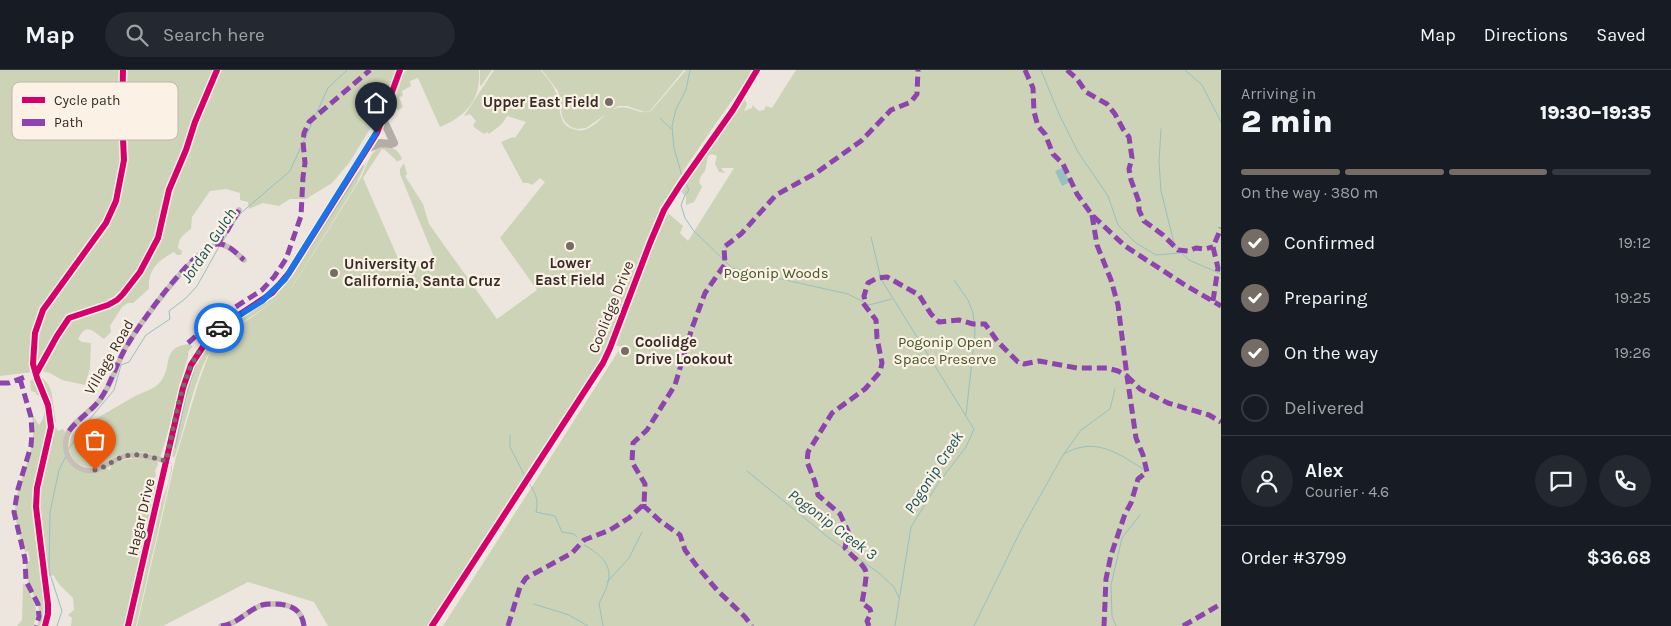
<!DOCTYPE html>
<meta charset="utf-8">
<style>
body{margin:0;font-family:Karla,sans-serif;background:#242831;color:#f1f3f6;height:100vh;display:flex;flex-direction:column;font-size:19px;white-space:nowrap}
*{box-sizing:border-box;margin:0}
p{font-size:16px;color:#9ea1a6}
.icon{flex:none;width:28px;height:28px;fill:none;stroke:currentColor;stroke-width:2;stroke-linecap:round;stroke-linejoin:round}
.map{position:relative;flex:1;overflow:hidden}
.sheet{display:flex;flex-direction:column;background:#171b24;width:450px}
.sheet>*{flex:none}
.pin{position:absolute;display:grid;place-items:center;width:42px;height:42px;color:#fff;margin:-51px -21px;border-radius:50% 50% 50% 0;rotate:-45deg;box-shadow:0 0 5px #0007}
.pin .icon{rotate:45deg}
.courier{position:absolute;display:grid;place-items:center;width:50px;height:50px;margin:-25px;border:4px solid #1a73e8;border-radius:50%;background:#fff;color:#222;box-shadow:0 1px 6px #0007}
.overview em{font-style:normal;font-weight:800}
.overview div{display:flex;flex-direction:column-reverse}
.overview{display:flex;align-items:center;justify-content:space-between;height:85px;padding:0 20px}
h1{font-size:32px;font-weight:800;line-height:38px}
.bar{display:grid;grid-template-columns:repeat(4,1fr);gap:8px 5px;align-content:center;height:60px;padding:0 20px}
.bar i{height:6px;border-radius:4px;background:#363941}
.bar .on{background:#766c66}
.bar p{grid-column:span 4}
.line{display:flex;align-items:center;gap:12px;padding:0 20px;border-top:1px solid #363941}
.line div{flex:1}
.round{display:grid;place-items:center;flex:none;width:52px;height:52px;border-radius:26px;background:#242831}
ol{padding:0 20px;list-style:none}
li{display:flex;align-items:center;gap:15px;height:55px}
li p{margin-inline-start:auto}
li .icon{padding:5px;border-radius:50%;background:#766c66;color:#fff;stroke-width:4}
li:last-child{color:#9ea1a6}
li i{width:28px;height:28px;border:2px solid #363941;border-radius:50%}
header{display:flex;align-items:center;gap:30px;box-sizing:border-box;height:70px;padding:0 25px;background:#171b24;border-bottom:1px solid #363941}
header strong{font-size:24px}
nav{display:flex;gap:28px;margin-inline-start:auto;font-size:18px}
.search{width:350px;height:45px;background:#242831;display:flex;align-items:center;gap:12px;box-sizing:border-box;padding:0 18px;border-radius:28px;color:#9ea1a6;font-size:19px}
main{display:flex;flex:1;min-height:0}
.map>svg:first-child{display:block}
</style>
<header>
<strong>Map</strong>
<div class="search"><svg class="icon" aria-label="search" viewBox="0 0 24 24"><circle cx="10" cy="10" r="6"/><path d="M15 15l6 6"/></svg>Search here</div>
<nav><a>Map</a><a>Directions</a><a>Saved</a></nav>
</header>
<main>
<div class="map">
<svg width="1221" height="556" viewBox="0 0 1221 556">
<rect width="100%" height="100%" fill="#ede6de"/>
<!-- green -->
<path fill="#cdd3b7" d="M0,0H396L390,19H388L378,38V45L365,67L349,93L332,113L306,129H290L279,136L263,133L249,139L248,132L240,130V123L226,119L210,121L192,147L191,159C183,165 179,167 178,178L182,181L181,185H177L174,182C158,191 148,199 149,219L133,233H128L122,237L110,256L111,262L104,269C92,261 87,252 78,269L82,272L91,273L90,298L85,315L62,310L50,303L41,301L0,306Z
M406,0H479C481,30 466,46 440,57L418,8L410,11L411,16L402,21L403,26L399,27L403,37L399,40L394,38L401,8Z
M480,0H492L481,16L480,15Z
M494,0H541C546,7 553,14 556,23C562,35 556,54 573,59C578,61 584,61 589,58C599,53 606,41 617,38C629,34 640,46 651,41L686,0H753C721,49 683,95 657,147C634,193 625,244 601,289L427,556H328L314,532L248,512L163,556H137L176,387L198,314L210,281L221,269L291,219L361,108C366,96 370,83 381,75C391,77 398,78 402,89L396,92L397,91L385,80L382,79L363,108L405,204L434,187L400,104V99L404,93L407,104L405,106L423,134L429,154L497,249L537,220L500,168L545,112L540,108L532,115L528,113H523L501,72L513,67L515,68L526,52L507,46C503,54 496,59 489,64L487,62L484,64L475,58L473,55L476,51L470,44L464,46Z
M542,0H684L650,41L645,42L627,36H618L586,58L577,59L571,57L565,52L562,46L560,28L558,21Z
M796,0H1221V556H443L621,277L616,275L652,179L668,143L683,156L680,163L688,171L734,98H721L725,103L719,102L715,94L717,86L712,84L708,86L705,101L701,106L699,112L702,117L694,132L686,135V126L681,122L744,28L747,34L744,41L752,38V35L759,41L764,40L766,36L772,38Z
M367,91L357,113L290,220L220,268C196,291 187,356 174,388L172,386L173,379L190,306L203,279L219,262L268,231L286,214L357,102L359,103Z
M188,274L193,276L188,282C189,288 185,294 184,301C177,329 170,357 161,385L159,387C147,382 131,380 119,385C108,389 99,399 87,397C62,392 65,358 87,354C103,345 119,335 135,326C144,322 155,319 161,311C173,295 161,278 188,274Z
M40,307C55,313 52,337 56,351L54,354L58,361L63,359L65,362L64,377L69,392L94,403L107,398L109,400L111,398L110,396C129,386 137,387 157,391L158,394L155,401L156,406L153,409L156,411L153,432L150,434H153L152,440L124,556H71L72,548L68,545L74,540L73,528L59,514L53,505L46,507L37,429L52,355L49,333L39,309Z
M34,308L45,331L49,349L48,365L37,413L35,435L47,537L44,556H37C44,534 33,530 28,511C26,504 26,497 26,491H30L28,481L25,482C21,469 16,456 15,443C15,409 41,378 31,343L39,355C47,346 44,335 41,325H37L35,322L31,321L30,311Z
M172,394V399L136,556H132L159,437L161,438L160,435L168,414Z
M23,514H25C32,531 41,537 33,556H17L22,550Z"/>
<!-- water -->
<path fill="#98c0c0" d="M1062,98L1070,112L1062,116L1055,101Z"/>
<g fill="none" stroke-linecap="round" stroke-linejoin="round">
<!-- stream -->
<path stroke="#98c0c0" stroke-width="1" d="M1041,0L1059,44L1078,82L1108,126L1118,155L1136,173L1156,185L1180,183
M1185,0L1202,15L1221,52
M660,48L671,59
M1161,59L1159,92L1161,121L1175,177L1189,190L1221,204
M682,106L674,78L672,56L676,39L686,20L690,0
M686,114L689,120L685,125L681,135L685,148L693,160L732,198L848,224L869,235L892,229
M237,149L241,143L290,101L328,18L347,0
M871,167L881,209L974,359L966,377L939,412L911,457L895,556
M222,172L227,165
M724,177H725
M310,178L363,96
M954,210L968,230L973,243L975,263L966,345
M510,365V377L526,408
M175,378L186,326L196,294
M68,380L84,356L114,320L121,295L129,292L146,265L170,249L169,241L186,228L197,216L220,175
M1064,384C1094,366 1118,383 1143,399
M747,401L829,468L879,503L894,517L899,528
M528,412C535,422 539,429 536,442L555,446L562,462L574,464L577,467
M584,475C613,491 615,505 599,533L603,556
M607,512L629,488L642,462
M534,534L569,545L588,556
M57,556L62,541L49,501L50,442L59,400L66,386
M974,556L1021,460L1063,385L1081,360L1110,339L1115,319
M1116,556L1112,546L1111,515L1122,468L1140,445"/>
<!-- minor -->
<path stroke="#c6beb7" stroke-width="5.5" d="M219,174L222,165L227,161L239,140
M167,391C154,388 142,384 129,385C110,388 94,412 74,394C66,387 64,376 67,366C72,351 91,342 100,330C112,314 117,293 127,275C137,257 199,172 219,174C229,175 237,184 244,190
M221,556C238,554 246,541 262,535C266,534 270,534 274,534C290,534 302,539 304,556
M432,556L603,293L610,278L650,173L664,140L680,115L733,40L757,0"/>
<!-- major -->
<path stroke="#b4ada7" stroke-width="8" d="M383,49L394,73
M369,78L380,73L391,74
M128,556L183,318L191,295L208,269L222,256L272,223L289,203L377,63L400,0"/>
<!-- quiet -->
<path stroke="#8e44ad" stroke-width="5" stroke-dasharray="10 5" stroke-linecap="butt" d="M1025,0L1033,18L1034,42L1038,56L1045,64L1053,84L1063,94L1077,124L1092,145L1125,176L1185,215L1221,236
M1067,0L1077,9L1086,22L1107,34L1115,44L1123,59L1129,67L1132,88L1129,99L1131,110L1139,132V140L1144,151L1163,165L1178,180L1188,181L1196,178L1204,179L1213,177
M1092,145L1097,175L1111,210L1118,235L1127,306L1140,319L1168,333L1209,345L1221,352
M219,174L222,165L227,161L239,140
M1213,231L1218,198L1213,177L1221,158
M188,273L212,252L262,220L274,207L286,189L301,146L303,107L305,93L303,72L304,63L309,52L370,0
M20,309L31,347L32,363L31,376L18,419L14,442L25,489L26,511L38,534L39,547L36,556
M0,313H9L25,307
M69,361C78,349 92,341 101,328C112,312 117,291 128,274C139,255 197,172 219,174C229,174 237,184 244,190
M644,434V436L659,450L680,465L685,480L696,495L717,520L745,547L752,556
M221,556C238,554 246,541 262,535C266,534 270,534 274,534C290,534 302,539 304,556
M508,556L520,517L526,508L572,483L584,470L610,460L629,448L644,434L645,414L632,392L633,373L647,360L675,315L692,258L705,223L725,194L724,177L741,164L776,125L816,103L861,71L891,40L911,32L917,24L918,0
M869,556L867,551L871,543L870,539L862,533C863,527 867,506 866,502C864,494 850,485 845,478L848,461L840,444L818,425L815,412L807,392L808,382L832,343L865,319L880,302L882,293L877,268L876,250L863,233L865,231L864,226L868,213L877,208L887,207L919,225L931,244L939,252L959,250L973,254H985L998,272L1018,292L1024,294L1039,291L1077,298H1107L1118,301L1127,306L1136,368L1143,385L1147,402L1138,409L1131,433L1125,444L1111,485L1106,509L1104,556
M1183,556L1221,534"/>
<!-- cycleway casing -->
<g stroke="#fbf1e4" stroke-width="9">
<path id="cycleway" d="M36,304L57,266L69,248L108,235L117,230L123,224L140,202L158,168L169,120L186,80L195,52L217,0
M45,556L48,544V534L36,437L37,418L51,357L48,335L37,308L33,294L35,263L43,240L106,153L116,131L124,90L122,47L123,0
M128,556L183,318L191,295L208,269L222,256L272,223L289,203L377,63L400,0
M432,556L603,293L610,278L650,173L664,140L680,115L733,40L757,0"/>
</g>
<!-- cycleway -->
<use href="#cycleway" stroke="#d6006c" stroke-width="6"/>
</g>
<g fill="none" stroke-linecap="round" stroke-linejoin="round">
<!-- done -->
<path stroke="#766c66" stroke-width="5" stroke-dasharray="0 9" d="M95,400C105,398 113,390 123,387C138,381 152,388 166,391C177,346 181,290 219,258"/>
<!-- route -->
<path stroke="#1a73e8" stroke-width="6" d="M219,258L262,231L285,209L376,63"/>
</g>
<!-- markers -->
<g fill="#766c66" stroke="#fbf1e4" stroke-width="2">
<circle cx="609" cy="32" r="5"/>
<circle cx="570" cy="176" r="5"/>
<circle cx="334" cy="203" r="5"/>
<circle cx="625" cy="281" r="5"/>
</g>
<g text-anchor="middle" stroke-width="4.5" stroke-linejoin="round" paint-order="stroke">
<!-- poi labels -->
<g font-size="15" font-weight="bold" fill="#362b26" stroke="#fbf1e4" text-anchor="start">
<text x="599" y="37" text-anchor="end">Upper East Field</text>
<text x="570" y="198" text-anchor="middle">Lower<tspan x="570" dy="17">East Field</tspan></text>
<text x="344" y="199">University of<tspan x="344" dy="17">California, Santa Cruz</tspan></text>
<text x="635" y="277">Coolidge<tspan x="635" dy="17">Drive Lookout</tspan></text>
</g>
<!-- park labels -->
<g font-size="15" fill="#445727" stroke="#fbf1e4">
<text x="776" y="208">Pogonip Woods</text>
<text x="945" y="277">Pogonip Open<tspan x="945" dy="17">Space Preserve</tspan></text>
</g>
<!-- street labels -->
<g font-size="15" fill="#362b26" stroke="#fbf1e4">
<text transform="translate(611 237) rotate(-68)" y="5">Coolidge Drive</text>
<text transform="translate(109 287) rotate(-60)" y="5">Village Road</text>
<text transform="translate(141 447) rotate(-77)" y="5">Hagar Drive</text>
</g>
<!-- water labels -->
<g font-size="16" font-style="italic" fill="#18555b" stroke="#fbf1e4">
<text transform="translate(208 175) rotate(-56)" y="6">Jordan Gulch</text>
<text transform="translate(933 402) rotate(-57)" y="6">Pogonip Creek</text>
<text transform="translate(833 454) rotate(37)" y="6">Pogonip Creek 3</text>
</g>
</g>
<!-- legend -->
<rect x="12" y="12" width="166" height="58" rx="8" fill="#fbf1e4" stroke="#c0b6ab" stroke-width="1"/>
<rect x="22" y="27" width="23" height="6" fill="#d6006c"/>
<rect x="22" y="49" width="23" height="7" fill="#8e44ad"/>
<g font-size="14" fill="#362b26">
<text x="54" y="35">Cycle path</text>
<text x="54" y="57">Path</text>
</g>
</svg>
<div class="pin" style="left:95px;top:400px;background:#ea580c"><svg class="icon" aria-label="bag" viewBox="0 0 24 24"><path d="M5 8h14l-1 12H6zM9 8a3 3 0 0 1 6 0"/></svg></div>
<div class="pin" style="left:376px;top:63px;background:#1f2937"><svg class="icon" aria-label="home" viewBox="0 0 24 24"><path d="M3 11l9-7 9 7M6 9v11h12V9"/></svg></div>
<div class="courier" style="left:219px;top:258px"><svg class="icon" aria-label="car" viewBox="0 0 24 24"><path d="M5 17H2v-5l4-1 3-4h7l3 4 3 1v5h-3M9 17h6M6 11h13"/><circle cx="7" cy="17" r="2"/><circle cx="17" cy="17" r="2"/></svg></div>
</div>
<section class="sheet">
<div class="overview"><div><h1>2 min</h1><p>Arriving in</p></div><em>19:30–19:35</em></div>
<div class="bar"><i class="on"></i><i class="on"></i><i class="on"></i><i></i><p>On the way · 380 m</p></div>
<ol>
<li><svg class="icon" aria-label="check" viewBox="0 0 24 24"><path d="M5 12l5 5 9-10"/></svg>Confirmed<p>19:12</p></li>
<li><svg class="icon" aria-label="check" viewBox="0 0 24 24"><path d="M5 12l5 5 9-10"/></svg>Preparing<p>19:25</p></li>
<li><svg class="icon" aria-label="check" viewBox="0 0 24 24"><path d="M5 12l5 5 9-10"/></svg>On the way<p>19:26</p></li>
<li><i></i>Delivered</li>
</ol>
<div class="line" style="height:90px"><a class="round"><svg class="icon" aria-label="person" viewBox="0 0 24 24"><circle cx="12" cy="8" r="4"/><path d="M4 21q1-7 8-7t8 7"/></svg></a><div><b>Alex</b><p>Courier · 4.6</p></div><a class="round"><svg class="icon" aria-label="chat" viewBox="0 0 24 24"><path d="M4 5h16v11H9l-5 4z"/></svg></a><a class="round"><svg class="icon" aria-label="phone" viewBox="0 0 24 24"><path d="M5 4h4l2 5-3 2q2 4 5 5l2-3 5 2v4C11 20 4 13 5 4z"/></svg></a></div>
<div class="line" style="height:65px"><div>Order #3799</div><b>$36.68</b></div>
</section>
</main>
